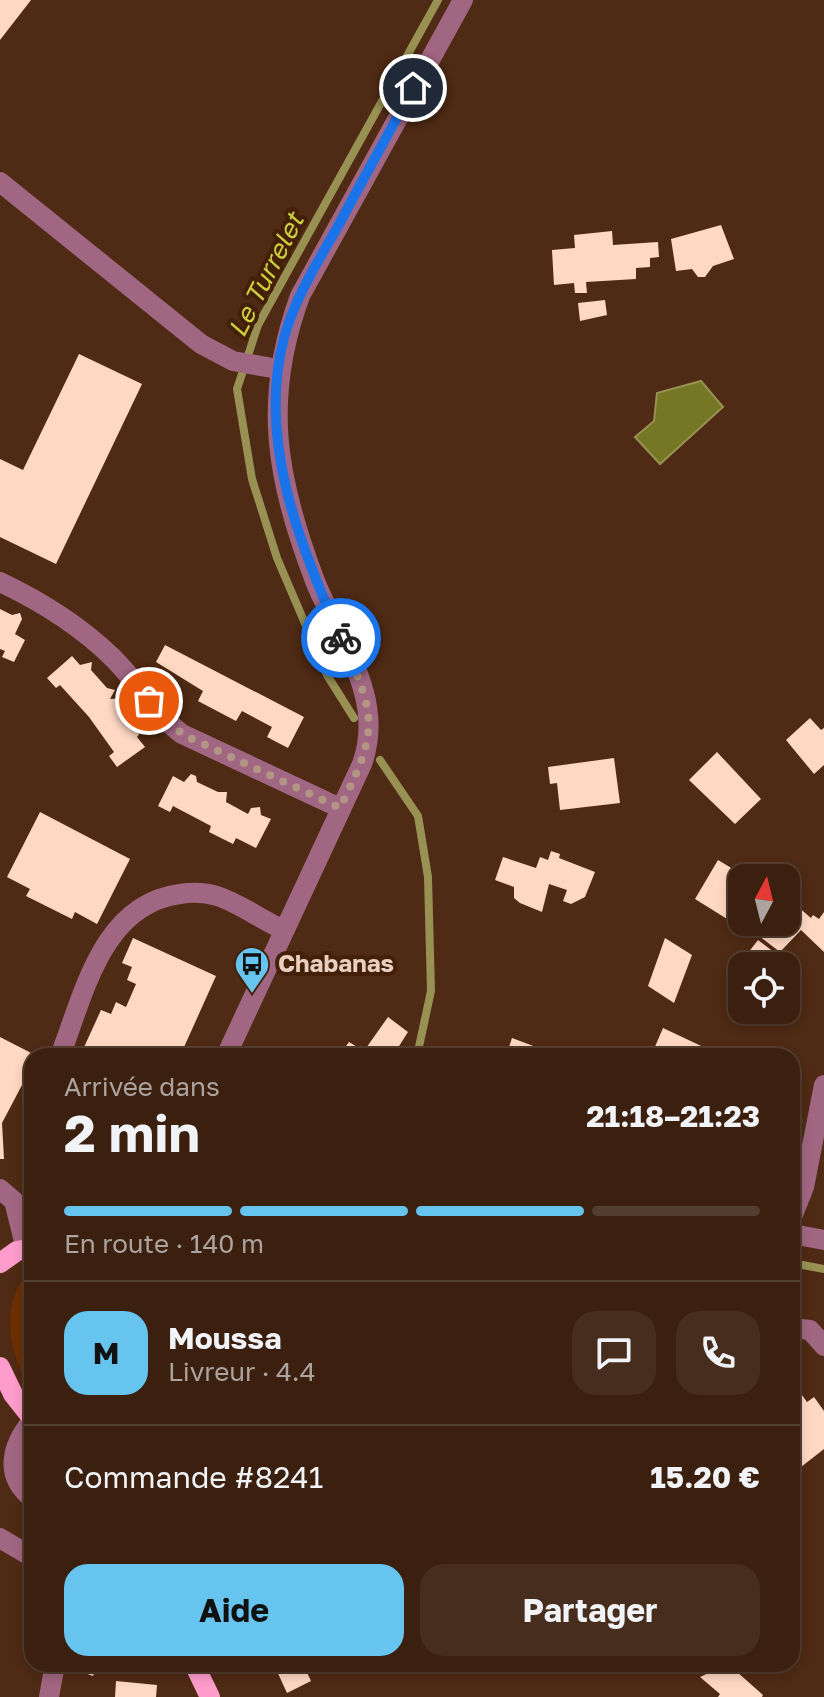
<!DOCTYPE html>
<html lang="fr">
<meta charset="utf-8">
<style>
body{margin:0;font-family:"Golos Text",sans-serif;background:#462d1d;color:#f1f3f6;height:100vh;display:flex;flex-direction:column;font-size:30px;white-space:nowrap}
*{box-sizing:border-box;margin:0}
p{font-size:26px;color:#aca39e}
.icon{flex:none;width:44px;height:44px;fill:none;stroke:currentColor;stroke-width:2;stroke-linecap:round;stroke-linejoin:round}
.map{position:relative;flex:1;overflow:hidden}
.drawer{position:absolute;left:24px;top:1048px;width:776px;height:624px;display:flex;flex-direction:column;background:#3b200f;border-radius:24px;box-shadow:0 4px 12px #0003,0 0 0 2px #543e2f}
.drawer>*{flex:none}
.needle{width:52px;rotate:7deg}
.fabs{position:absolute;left:728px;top:864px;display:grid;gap:16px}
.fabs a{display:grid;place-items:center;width:72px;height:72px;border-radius:16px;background:#3b200f;box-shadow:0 4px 12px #0003,0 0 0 2px #543e2f;font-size:40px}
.pin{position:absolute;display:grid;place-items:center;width:68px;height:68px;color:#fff;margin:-34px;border:4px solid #fff;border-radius:50%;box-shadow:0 2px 8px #0007}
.courier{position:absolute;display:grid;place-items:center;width:80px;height:80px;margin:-40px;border:6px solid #1a73e8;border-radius:50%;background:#fff;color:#222;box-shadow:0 2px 10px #0007}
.head em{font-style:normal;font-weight:700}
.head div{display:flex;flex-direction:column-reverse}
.head{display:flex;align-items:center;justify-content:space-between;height:136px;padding:0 40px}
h1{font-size:52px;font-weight:700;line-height:60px}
.bar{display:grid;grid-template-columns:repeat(4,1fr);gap:12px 8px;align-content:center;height:96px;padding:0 40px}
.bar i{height:10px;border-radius:6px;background:#543e2f}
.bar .on{background:#66c4ef}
.bar p{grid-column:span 4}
.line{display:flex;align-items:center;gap:20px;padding:0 40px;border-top:2px solid #543e2f}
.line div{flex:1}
.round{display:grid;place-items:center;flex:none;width:84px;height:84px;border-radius:24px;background:#462d1d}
.button{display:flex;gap:16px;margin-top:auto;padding:16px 40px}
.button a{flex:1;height:92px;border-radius:24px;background:#66c4ef;color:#111;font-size:32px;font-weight:700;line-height:92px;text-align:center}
.button a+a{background:#462d1d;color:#f1f3f6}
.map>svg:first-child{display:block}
</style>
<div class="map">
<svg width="824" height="1697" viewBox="0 0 824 1697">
<rect width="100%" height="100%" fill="#4f2a14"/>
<!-- green -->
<path fill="#6d2f00" d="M32,1270V1389C6,1354 0,1295 32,1270Z"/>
<!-- water -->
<path fill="#767724" stroke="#989153" stroke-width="2" d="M701,381L723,407L660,464L635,437L654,421L657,393Z"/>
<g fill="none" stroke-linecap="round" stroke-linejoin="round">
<!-- stream -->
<path stroke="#989153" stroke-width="8" d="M354,718L327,675L277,558L252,479L237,389L258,325L438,0
M380,760L418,816L428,877L431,991L417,1056
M792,1263L824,1269"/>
</g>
<!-- building -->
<path fill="#fed8c3" d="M0,0H31L0,40Z
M721,225L734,259L713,266L705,277H698L692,269L676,271L671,239Z
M612,231L613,245L658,242L659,257L650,258V267L636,268V279L586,282L587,293H575L574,283L554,285L552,250L575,248L574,235Z
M605,300L607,315L580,321L578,303Z
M79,354L142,384L56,564L0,537V459L23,470Z
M0,609L12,615L20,613L22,619L15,634L25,640L14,662L2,657L5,651L0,649Z
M165,645L304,717L288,748L267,737L272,727L242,711L236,721L198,701L203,691L156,662Z
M72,656L80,665L92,662L91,670L107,688L115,690L110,699L122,698L121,707L135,726L143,729L137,737L145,747L117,767L109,756L114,752L89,717L60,685L56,688L47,678Z
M810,718L821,730L824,728V765L814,774L786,740Z
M717,752L761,799L735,824L689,780Z
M614,758L620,803L560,810L557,783L550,784L548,767Z
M191,774L196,776L197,782L218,792H227L226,802L248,814L251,808L260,807L261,815L271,819L256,848L236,838L233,844L209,832L211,826L173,806L170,812L158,806L173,776L184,782Z
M40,812L130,859L97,924L75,912L72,919L26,896L30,889L7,877Z
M551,851L560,854L559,858L595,872L585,897L571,904L563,901L567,890L549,884L542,912L520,903L514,898V887L495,880L503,857L536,868L540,857L548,860Z
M718,860L748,878H742L740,927L695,899Z
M789,899L811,918L813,915L819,919L824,912V952L801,930L780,952L759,936L770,922H786Z
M133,938L216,976L180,1056H80L101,1010L111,1014L116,1002L126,1007L136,984L127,980L132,967L122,963Z
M665,938L692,955L674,1003L648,986Z
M758,940L779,956L772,966H747L741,962Z
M388,1017L408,1032L394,1054L398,1056H339L349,1042L364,1051Z
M663,1028L714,1052L712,1056H651Z
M0,1037L37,1056H32V1066L2,1123L4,1159H0Z
M512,1038L560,1056H506Z
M799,1391L807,1402L814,1397L824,1411V1449L792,1474V1396Z
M75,1664H97L93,1676L73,1669Z
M286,1664H303L311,1681L287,1693L276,1669Z
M728,1664L763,1695L762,1697H718L720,1694L700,1677Z
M116,1681L157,1685L156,1697H115Z"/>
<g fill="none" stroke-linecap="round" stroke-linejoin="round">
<!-- minor -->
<path stroke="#a16682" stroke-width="20" d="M0,182L201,344L233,361L278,369
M0,582C40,601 80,626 112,657C137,681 154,713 182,734L340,808
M60,1056C84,994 102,904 180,894C193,892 204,892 217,896C239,903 260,919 282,929
M226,1056L362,764C386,697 339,641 315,581C276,478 262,400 300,296L463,0
M0,1189L14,1201L26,1249
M792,1217L804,1187L824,1085
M792,1234L824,1240
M792,1328L810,1330L824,1346
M32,1421C11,1446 4,1476 32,1498
M0,1538L32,1557
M49,1697L55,1664"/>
<!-- major -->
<path stroke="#fe9ccc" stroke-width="20" d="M0,1263L17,1251L32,1248
M0,1367L13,1394L32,1418
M194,1664L210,1697"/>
</g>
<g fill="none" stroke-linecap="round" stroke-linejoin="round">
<!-- done -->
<path stroke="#b29585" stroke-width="8" stroke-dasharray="0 14.4" d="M149,701L182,734L340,808C379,729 377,718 341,638"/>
<!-- route -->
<path stroke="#1a73e8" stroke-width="10" d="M341,638C300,547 257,439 284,338C295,298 317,263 337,228C362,181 388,135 413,88"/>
</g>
<!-- icons -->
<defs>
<g id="bus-pin" transform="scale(1.8)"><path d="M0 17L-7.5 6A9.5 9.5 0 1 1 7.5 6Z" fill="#66c4ef" stroke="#442009"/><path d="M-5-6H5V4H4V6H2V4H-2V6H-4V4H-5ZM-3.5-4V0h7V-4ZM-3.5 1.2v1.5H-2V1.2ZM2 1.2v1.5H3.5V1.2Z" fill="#111"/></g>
</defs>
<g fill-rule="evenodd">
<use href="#bus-pin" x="252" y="964"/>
</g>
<g text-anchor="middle" stroke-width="8" stroke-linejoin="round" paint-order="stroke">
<!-- poi labels -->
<g font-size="24" font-weight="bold" fill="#e7cfc2" stroke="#442009" text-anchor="start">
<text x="278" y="972">Chabanas</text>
</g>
<!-- water labels -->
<g font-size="26" font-style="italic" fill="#cecf3f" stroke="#442009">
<text transform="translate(266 275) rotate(-63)" y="9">Le Turrelet</text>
</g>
</g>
</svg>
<div class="fabs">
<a><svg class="needle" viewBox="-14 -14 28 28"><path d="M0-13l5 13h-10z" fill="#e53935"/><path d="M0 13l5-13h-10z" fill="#aca39e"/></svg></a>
<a><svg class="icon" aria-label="locate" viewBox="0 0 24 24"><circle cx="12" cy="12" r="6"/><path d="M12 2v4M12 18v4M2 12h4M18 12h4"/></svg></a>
</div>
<div class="pin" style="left:149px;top:701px;background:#ea580c"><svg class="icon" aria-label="bag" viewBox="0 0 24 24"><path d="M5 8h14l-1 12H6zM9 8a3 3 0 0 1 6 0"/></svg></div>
<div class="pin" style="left:413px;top:88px;background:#1f2937"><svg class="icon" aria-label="home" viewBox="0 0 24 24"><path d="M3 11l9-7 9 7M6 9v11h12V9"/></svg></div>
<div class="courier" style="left:341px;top:638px"><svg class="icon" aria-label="bike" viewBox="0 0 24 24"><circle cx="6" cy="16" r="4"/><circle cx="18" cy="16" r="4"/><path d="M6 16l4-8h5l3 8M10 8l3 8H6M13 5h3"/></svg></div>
<section class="drawer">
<div class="head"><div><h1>2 min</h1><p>Arrivée dans</p></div><em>21:18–21:23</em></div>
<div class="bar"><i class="on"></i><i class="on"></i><i class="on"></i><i></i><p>En route · 140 m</p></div>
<div class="line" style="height:144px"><b class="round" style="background:#66c4ef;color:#111">M</b><div><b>Moussa</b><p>Livreur · 4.4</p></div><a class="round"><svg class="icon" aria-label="chat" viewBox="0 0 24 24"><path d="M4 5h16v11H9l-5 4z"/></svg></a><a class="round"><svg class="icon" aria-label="phone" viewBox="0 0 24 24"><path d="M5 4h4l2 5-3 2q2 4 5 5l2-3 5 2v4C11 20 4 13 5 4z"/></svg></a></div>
<div class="line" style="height:104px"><div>Commande #8241</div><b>15.20 €</b></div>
<div class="button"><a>Aide</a><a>Partager</a></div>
</section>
</div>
